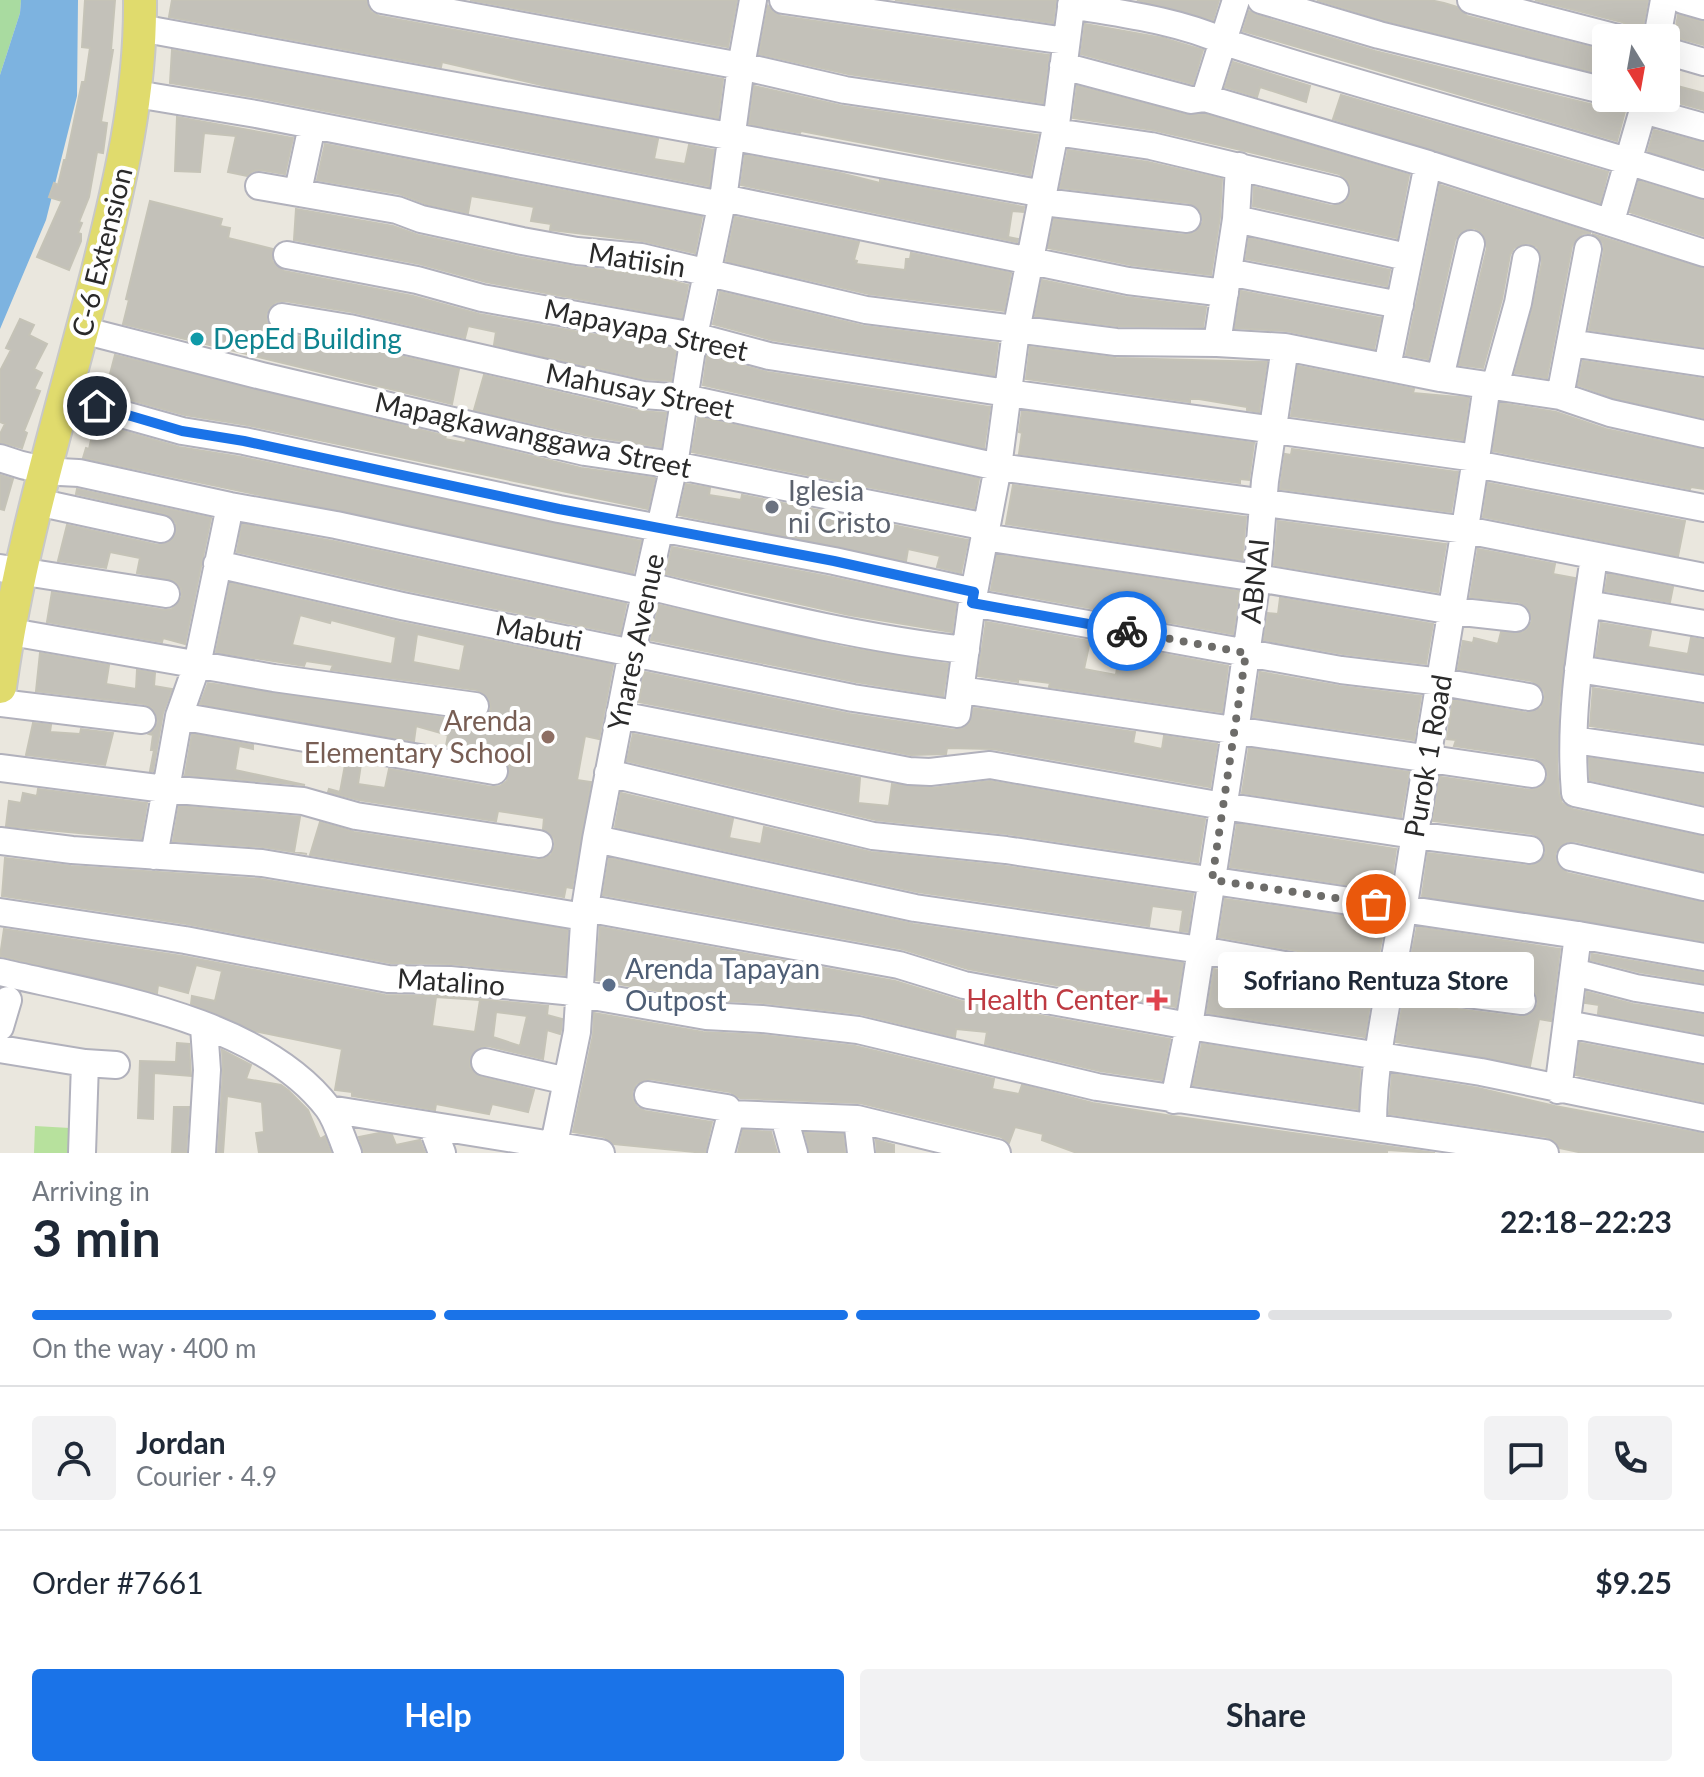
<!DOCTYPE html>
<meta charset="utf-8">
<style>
body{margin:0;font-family:Lato,sans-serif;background:#f2f2f3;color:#1f2937;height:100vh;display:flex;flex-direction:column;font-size:30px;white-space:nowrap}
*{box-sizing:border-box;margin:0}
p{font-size:26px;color:#747a83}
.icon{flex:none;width:44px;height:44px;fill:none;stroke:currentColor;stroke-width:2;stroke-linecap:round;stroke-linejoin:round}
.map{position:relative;height:1153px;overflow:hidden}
.side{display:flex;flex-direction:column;background:#fff;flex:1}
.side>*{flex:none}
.needle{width:52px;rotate:169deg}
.fabs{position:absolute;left:1592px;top:24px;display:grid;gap:16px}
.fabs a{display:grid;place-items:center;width:88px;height:88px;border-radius:8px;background:#fff;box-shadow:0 8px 32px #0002;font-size:40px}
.pin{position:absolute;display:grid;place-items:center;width:68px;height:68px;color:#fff;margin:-34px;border:4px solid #fff;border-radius:50%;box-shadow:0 2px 8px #0007}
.courier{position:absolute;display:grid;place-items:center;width:80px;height:80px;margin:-40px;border:6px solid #1a73e8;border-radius:50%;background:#fff;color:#222;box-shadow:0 2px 10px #0007}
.bubble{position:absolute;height:56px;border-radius:8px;background:#fff;box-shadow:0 8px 32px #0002;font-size:26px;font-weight:700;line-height:56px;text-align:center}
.head em{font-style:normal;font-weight:700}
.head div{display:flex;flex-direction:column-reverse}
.head{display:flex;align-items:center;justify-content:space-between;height:136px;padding:0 32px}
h1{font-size:52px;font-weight:700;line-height:60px}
.bar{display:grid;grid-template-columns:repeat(4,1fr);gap:12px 8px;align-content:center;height:96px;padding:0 32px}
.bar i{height:10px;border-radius:6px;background:#e0e1e3}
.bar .current{background:#1a73e8}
.bar p{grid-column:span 4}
.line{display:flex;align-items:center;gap:20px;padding:0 32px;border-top:2px solid #e0e1e3}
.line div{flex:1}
.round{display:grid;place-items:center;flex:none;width:84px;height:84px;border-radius:8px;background:#f2f2f3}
.cta{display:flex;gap:16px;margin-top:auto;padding:16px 32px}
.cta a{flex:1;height:92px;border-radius:8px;background:#1a73e8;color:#fff;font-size:32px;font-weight:700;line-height:92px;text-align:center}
.cta a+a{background:#f2f2f3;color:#1f2937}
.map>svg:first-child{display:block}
</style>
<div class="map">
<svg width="1704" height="1153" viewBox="0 0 1704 1153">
<rect width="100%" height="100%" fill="#eae7de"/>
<!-- green -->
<path fill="#a9dba0" d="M0,0H21L20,13L0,75Z"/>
<!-- pitch -->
<path fill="#b7e19d" d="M35,1126L70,1128L68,1153H34Z"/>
<!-- water -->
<path fill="#7db3e0" d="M21,0H78L77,96L46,220L0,329V75L20,13Z"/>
<!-- building -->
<path fill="#c3c1b9" stroke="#c5c3b7" stroke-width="2" fill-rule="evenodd" d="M85,0H115L111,50H113L101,122L107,123L103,153L97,152L89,197L79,222L82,223L78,233L81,234V241L69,270L37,257L62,201L49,197L54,183L58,185L64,160H66L82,82H85L90,48L82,47Z
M172,0H366L371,12L379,16L723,79L718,118L554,88L442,62L441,67L169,17Z
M470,0H737L728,47Z
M895,0H1056L1053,23Z
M1137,0H1219L1213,20Z
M1317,0H1430L1444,3L1457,7L1467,16L1606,51V75L1383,20Z
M1535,0H1648L1641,37L1634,36L1630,27L1622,22Z
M768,6L773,12L781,16L1049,55L1043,103L848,74L759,54Z
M1249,11L1256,15L1375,51L1602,107L1611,106L1618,101L1627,104L1617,141L1243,31Z
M1678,15L1704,22V45L1674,37Z
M1085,24L1163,38L1203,50L1193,84L1081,54Z
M172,50L658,139L654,159L685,164L689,145L714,150L709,186L259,98L170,83Z
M1233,62L1310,86L1306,102L1260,87L1257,97L1225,87Z
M1666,83L1704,93V110L1660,98H1666Z
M754,86L843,106L1038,135L1030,175L801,131L800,133L749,124Z
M1077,86L1187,115L1204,114L1409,175L1397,238L1253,206L1254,187L1332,206L1346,202L1350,194V186L1346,179L1339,174L1241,150L1153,130L1073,118Z
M1341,95L1608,172L1600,203L1333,119Z
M177,117L293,138L285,174L261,170L253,171L247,176L228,172L236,136L204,133L200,172L175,171Z
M1654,130L1704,143V168L1648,151Z
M325,144L702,217L695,253L642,241L550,230L551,224L531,221L534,207L471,196L468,213L426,204L400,194L317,180Z
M1068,150L1148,162L1222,179L1220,217L1211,275L1131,265L1048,248L1054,219L1185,235L1194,233L1203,222L1201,212L1189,203L1060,188Z
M745,155L840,173L880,183V180L1024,207L1023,212L1012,211L1008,237L1018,239L1017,242L741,185Z
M1639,181L1704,201V236L1630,212Z
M1440,185L1591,233L1582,234L1572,246L1547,378L1515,373L1533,307L1542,262L1537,247L1528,243L1514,248L1510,255L1502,299L1483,368L1459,365L1487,248L1482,233L1474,228L1460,233L1455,240L1428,359L1406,355Z
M150,201L222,219L220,226L230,228L228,238L273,249L272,261L284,271L413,296L479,314L676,349L671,381L645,379L494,345L496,332L468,326L465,338L352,312L285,301L276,302L269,308L266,315L267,323L279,333L346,344L459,369L452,404L123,324L129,300L126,299Z
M296,209L393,226L418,235L519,257L576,267L638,273L688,285L682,318L486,282L420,264L294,240Z
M735,217L859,242L854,260L857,261L856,264L905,270L906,259H910L911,253L1011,273L1004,311L869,294L726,261Z
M1592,234L1704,269V347L1589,330L1604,251L1603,243Z
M1249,238L1390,270L1387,286L1246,259Z
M1042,280L1125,297L1206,307L1203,327L1117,326L1035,316Z
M1241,291L1381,318L1374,349L1287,331L1235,328Z
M720,292L864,326L998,343L994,375L772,340L713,324Z
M20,319L34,325L29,335L47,344L34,369L42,373L34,389L40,391L24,431L27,433L22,448L0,442V434L5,424L0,422V371L11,350L6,348Z
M1030,347L1116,358L1267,362L1259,412L1247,410V407L1199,399H1190V402L1026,379Z
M115,355L446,436L445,439L465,443L466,440L581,468L655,478L648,509L247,425L185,415L105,393Z
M707,356L767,372L990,407L984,448L703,385Z
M1583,361L1704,379V418L1614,398L1578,385Z
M1298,366L1414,389L1413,393L1469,398L1463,440L1291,416Z
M484,375L639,411L666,413L661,447L588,436L474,410Z
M1500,403L1556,412L1606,429L1704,450V489L1691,487L1690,489L1493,451Z
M1022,411L1254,443L1249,480L1240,479V483L1019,454L1022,433L1019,432Z
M698,417L979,479L974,508L692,452Z
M95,423L179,447L241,457L641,541L633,573L83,458L86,448L89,449Z
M1292,449L1458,472L1451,512L1280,489L1285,454L1291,455Z
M0,475L13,479L4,510L0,509Z
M1488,483L1685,521L1678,556L1483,517Z
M686,484L710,488L709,495L741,500L742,495L968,540L961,573L937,567L940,556L908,549L906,561L679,515Z
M1013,485L1246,517L1242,560L1006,524Z
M77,489L211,518L185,644L163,638L162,642L47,622L52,592L164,610L172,609L182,597L181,589L175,581L137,573L140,558L110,552L106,568L58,561L67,525L158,545L172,540L176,533V523L165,514L76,494Z
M1278,521L1446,544L1438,592L1274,565Z
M242,524L333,541L626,604L620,634L405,590L237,552Z
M672,547L831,577L956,604L952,632L849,615L666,574Z
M1478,549L1555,564L1553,574L1575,578L1559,703L1557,764L1559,794L1562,803L1572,809L1704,837V871L1574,841L1566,842L1559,847L1555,854L1556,862L1567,873L1704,903V941L1422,896L1428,853L1529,866L1537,864L1546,853L1544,843L1533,834L1433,821L1440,777L1530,790L1539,788L1548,777L1546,767L1535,758L1454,746L1456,740L1447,739L1453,700L1527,713L1541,708L1545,699L1544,691L1532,681L1458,669L1463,641L1473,643L1474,638L1498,644L1501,632L1522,633L1528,628L1532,621L1530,611L1519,602L1470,597Z
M997,555L1239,591L1233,634L991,590Z
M1608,574L1673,587L1670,602L1605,591Z
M230,583L399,622L613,665L599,739L585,736L577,780L591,782L572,888L566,887L564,897L310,855L320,822L354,832L537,860L551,855L555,846L554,838L543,829L544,818L498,811L496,821L359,800L328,792L329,789L340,792L345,765L336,764L337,760L361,764L358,784L385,788L389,769L491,787L500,786L507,781L509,766L504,758L446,746L448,735L416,726L414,741L200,704L208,683L473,722L482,720L491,709L489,699L477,690L331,670L333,665L306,661L304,666L216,652ZM300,615L330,623L331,620L396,637L392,664L292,645ZM417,634L465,645L460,671L413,662Z
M1280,598L1433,624L1426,664L1343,654L1264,640L1268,613L1278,614Z
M659,605L843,647L948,664L943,696L856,682L651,640Z
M986,622L1090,641L1084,669L1116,675L1120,646L1228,666L1222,712L1049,687L1050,683L1018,679V682L978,676Z
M1601,623L1651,631L1648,647L1688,654L1691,638L1704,640V673L1596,656Z
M40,653L109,665L106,684L136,689L137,670L155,673L154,686L172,689L163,713L153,771H150L154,750H151L153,735L149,734L155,729L158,721L152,708L144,704L36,691Z
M644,672L850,714L955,730L969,724L974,708L1135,732L1133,743L1162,749L1164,736L1217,744L1210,787L993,749L947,748L946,754L911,755L639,702Z
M1260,672L1339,686L1421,696L1414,740L1253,717Z
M1593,688L1704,705V743L1590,726Z
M33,723L51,725L50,732L80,734L81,729L113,733L105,765L26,755Z
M192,734L253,745V749L239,746L235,770L305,785L185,775Z
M633,734L860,778L858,803L889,806L892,784L932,788L990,781L1205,819L1198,862L1008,834L876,820L627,761Z
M1249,748L1409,772L1401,817L1242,793Z
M1589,758L1704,775V805L1590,780Z
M38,789L147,803L141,839L6,826L9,801L21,803L23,793L37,796Z
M621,793L733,819L729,838L761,844L764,827L871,852L1004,866L1193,894L1188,932L1180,931L1183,910L1152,906L1149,926L918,892L615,827Z
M179,806L300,817L294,852L307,854L263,847L173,841Z
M1237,824L1396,849L1390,891L1230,867Z
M5,858L71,866L260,879L568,930L565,975L451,964L390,963L187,924L2,896Z
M609,858L913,924L1183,963L1176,1007L968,969L902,949L603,895Z
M1225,899L1385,922L1377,965L1369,964V960L1331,957L1219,937Z
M600,927L895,981L961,1001L1170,1039L1162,1080L1100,1071L985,1044L987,1032L956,1029L955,1037L860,1014L764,1003L708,1000L596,980Z
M1417,927L1560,949L1551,1021L1539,1019L1530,1066L1396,1042L1403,1002L1520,1017L1529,1015L1538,1004L1536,994L1525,985L1421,972V970L1409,968Z
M4,929L182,956L385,995L449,996L548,1006L547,1015L562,1019L561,1030L560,1034L547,1030L543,1059L488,1046L480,1047L470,1058V1067L481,1077L534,1090L528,1112L492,1104L489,1114L436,1104L435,1110L352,1096V1092L335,1090L342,1049L254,1031L191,1004L192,996L215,1001L222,971L196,965L188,993L158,985L157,993L0,956ZM436,997L480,1000L475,1032L432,1026ZM496,1012L527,1016L520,1046L493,1037Z
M1592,954L1704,973V983L1639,972L1591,960Z
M1214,969L1371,997L1365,1037L1207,1013Z
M1587,992L1633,1004L1704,1015V1034L1598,1014L1599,1005L1585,1003Z
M594,1013L703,1032L761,1035L855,1046L994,1079L992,1089L1019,1094L1022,1085L1093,1103L1172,1116L1435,1153L1387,1150V1153H1077L1042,1140L1043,1134L1015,1127L1009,1143L1001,1137L860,1103L740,1098L730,1092L650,1079L636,1084L632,1092L633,1100L637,1107L645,1111L712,1122L705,1153L614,1144L604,1137L573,1132L593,1035Z
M177,1043L189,1044L191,1076L154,1073L153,1119L138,1118L140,1061L176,1062Z
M1580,1043L1704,1066V1102L1576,1075Z
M1202,1044L1360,1069L1358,1109L1193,1085Z
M222,1050L251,1065L246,1079L281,1085L288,1090L308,1110L320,1139L325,1136L331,1153H259L256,1133L264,1132L262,1102L227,1096L223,1153H218L223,1071Z
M1392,1074L1478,1088L1555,1106L1704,1134V1153H1583L1560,1148L1555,1141L1547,1137L1389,1114Z
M174,1107H189L186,1153H172Z
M743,1130L771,1132L777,1153H738Z
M379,1133L392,1135L396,1145L420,1140L425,1153H364L359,1137Z
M805,1133L843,1134L845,1153H810Z
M876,1140L894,1145V1153H877Z"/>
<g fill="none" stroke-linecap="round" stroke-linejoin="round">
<!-- minor casing -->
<g stroke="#b1b1bc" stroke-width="30">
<path id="minor" d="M382,0L741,66L845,90L1056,121
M783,0L1066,41
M1261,0L1379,35L1606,91
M1471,0L1618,38
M1683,0L1704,6
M1071,5C1122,14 1175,20 1223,41
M140,28L1044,194
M1657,38L1664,0
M1237,46C1392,96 1550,135 1704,185
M1666,51L1704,62
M1063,66L1191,100L1205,98L1428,164L1704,253
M136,94L256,114L722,205
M1205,98L1236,0
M1643,110L1704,127
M1055,132L1151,146L1335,190
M259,186L397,210L421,219L522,241L577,251L641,257L866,310L1116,342L1217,343L1285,347L1440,378L1560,396L1610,413L1704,434
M298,191L312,126
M723,198L1128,281L1225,293
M1043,202L1187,219
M1236,219L1407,257
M1611,221L1643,110V98
M287,255L417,280L482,298L694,336L769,356L1007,393L1476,458
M1228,272L1400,305
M282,317L349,328L643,395L685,398L998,467L1466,530L1704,577
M82,330L262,376L585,452L674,465L987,527
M1217,343L1236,219L1239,166
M1570,343L1704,363
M1387,367L1428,164
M1440,378L1471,244
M1495,386L1518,303L1526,259
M1560,396L1588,249
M64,398L182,431L244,441L559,509L834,561L974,592
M0,458C24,467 53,473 79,473L230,506L336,525L646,592
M1475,464L1704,508
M37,502L161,529
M984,537L1257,578L1453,611L1516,618
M1594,557C1583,634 1568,714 1575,793L1704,821
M217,564L402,606L853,698L957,714L972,603L998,467L1016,331L1055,132L1072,0
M0,568L166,594
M648,586C753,611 858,638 966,650
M972,603L1341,670L1441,682L1529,697
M1587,604L1704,624
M0,630L274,678L475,706
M1578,669L1704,689
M961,690L1532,774
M0,703L142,720
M620,715L909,771L930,772L990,765L1223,806L1414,835L1530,850
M179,716L494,771
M1574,740L1704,759
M0,768L165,789L303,801L356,816L539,844
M608,773L873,836L1006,850L1578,935L1704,957
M596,839L915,908L1201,950L1391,984L1522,1001
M0,841L72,850L262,863L584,917
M154,856L179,716L197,665L230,506
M1571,857L1704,887
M585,908L899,965L964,985L1189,1026L1481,1072L1704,1118
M0,912L185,940L388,979L450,980L564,991L706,1016L762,1019L858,1030L1097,1087L1545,1153
M0,972C103,996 260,1019 328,1108C337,1120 342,1139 348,1153
M1574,972L1636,988L1704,999
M1567,1024L1704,1050
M0,1027L8,1000
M0,1049L85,1063L116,1065
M485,1062L567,1081
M1558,1090L1578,935
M648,1095L727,1108L731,1114
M1174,1100L1189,1026L1235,732L1257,578L1265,481L1285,347
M329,1109L601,1153
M731,1114L857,1119L997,1153
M784,1117L794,1153
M857,1119L861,1153
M432,1126L442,1153
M1373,1126C1373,1052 1393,978 1404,905C1430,731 1462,559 1487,385
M554,1144L577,1032L585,908L596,839L632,652L674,465L694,336L724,192L741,66L753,0
M82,1153L85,1063
M202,1153L207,1070L204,1027
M721,1153L731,1114"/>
</g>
<!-- major casing -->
<g stroke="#c8c8c8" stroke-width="36">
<path id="major" d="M0,687C19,547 62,411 97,274C120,183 141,94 140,0"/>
</g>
<!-- minor -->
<use href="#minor" stroke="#fff" stroke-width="26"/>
<!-- major -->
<use href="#major" stroke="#e0db6d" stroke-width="32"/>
</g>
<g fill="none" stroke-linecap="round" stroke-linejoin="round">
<!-- done -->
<path stroke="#6d6c69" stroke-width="8" stroke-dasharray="0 14.4" d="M1127,631L1246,653L1212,880L1376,904"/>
<!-- route -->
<path stroke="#1a73e8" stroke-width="10" d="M97,406L182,431L244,441L559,509L834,561L974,592L972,603L1127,631"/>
</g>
<!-- markers -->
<circle fill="#0f9aa8" stroke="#fff" stroke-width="3" cx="197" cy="339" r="8"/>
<circle fill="#6b7280" stroke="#fff" stroke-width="3" cx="772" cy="507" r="8"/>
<circle fill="#8d6e63" stroke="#fff" stroke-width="3" cx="548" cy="737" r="8"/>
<circle fill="#5c6f8a" stroke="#fff" stroke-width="3" cx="609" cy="985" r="8"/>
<path fill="#e0444e" stroke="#fff" stroke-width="3" d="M1153 988h8v8h8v8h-8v8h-8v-8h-8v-8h8z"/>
<g text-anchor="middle" stroke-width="8" stroke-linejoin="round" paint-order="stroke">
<!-- street labels -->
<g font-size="28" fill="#2a2a2a" stroke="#fff">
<text transform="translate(102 252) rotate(-76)" y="10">C-6 Extension</text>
<text transform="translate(637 260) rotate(9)" y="10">Matiisin</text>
<text transform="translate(646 330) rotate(12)" y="10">Mapayapa Street</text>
<text transform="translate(640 391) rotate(11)" y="10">Mahusay Street</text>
<text transform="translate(533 435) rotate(12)" y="10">Mapagkawanggawa Street</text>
<text transform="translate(1255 581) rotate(-84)" y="10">ABNAI</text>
<text transform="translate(539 633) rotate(11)" y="10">Mabuti</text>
<text transform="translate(636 642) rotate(-78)" y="10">Ynares Avenue</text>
<text transform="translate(1428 756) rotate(-80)" y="10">Purok 1 Road</text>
<text transform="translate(451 982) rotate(4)" y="10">Matalino</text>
</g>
<!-- culture labels -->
<g font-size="28" fill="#0d838f" stroke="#fff" text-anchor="start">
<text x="213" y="349">DepEd Building</text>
</g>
<!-- worship labels -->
<g font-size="28" fill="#5b616d" stroke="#fff" text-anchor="start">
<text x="788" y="501">Iglesia<tspan x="788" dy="32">ni Cristo</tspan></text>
</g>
<!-- education labels -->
<g font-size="28" fill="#785e54" stroke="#fff" text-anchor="end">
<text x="532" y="731">Arenda<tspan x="532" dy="32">Elementary School</tspan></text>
</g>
<!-- service labels -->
<g font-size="28" fill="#4e5e75" stroke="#fff" text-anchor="start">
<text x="625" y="979">Arenda Tapayan<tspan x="625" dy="32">Outpost</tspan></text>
</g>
<!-- health labels -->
<g font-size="28" fill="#be3a42" stroke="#fff" text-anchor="end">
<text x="1139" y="1010">Health Center</text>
</g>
</g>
</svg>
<div class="fabs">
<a><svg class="needle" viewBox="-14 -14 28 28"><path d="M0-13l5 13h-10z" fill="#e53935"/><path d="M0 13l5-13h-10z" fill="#747a83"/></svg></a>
</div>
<div class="pin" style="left:1376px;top:904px;background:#ea580c"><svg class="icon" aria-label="bag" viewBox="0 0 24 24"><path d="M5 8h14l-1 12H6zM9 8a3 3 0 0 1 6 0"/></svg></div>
<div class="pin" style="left:97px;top:406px;background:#1f2937"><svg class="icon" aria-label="home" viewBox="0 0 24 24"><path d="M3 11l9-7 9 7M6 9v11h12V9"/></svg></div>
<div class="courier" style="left:1127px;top:631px"><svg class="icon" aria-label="bike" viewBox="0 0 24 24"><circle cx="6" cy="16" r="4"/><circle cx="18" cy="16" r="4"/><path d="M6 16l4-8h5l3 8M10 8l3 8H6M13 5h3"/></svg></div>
<div class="bubble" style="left:1218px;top:952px;width:316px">Sofriano Rentuza Store</div>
</div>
<section class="side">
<div class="head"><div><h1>3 min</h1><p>Arriving in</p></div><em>22:18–22:23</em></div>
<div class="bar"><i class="current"></i><i class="current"></i><i class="current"></i><i></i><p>On the way · 400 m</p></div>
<div class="line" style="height:144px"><a class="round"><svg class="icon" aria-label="person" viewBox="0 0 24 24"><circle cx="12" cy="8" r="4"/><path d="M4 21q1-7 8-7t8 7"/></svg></a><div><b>Jordan</b><p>Courier · 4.9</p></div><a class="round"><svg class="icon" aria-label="chat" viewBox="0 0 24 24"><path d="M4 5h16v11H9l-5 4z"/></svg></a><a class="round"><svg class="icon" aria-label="phone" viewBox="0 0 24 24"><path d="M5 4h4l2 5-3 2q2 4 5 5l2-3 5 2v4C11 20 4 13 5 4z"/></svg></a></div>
<div class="line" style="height:104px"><div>Order #7661</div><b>$9.25</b></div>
<div class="cta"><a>Help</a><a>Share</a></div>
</section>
